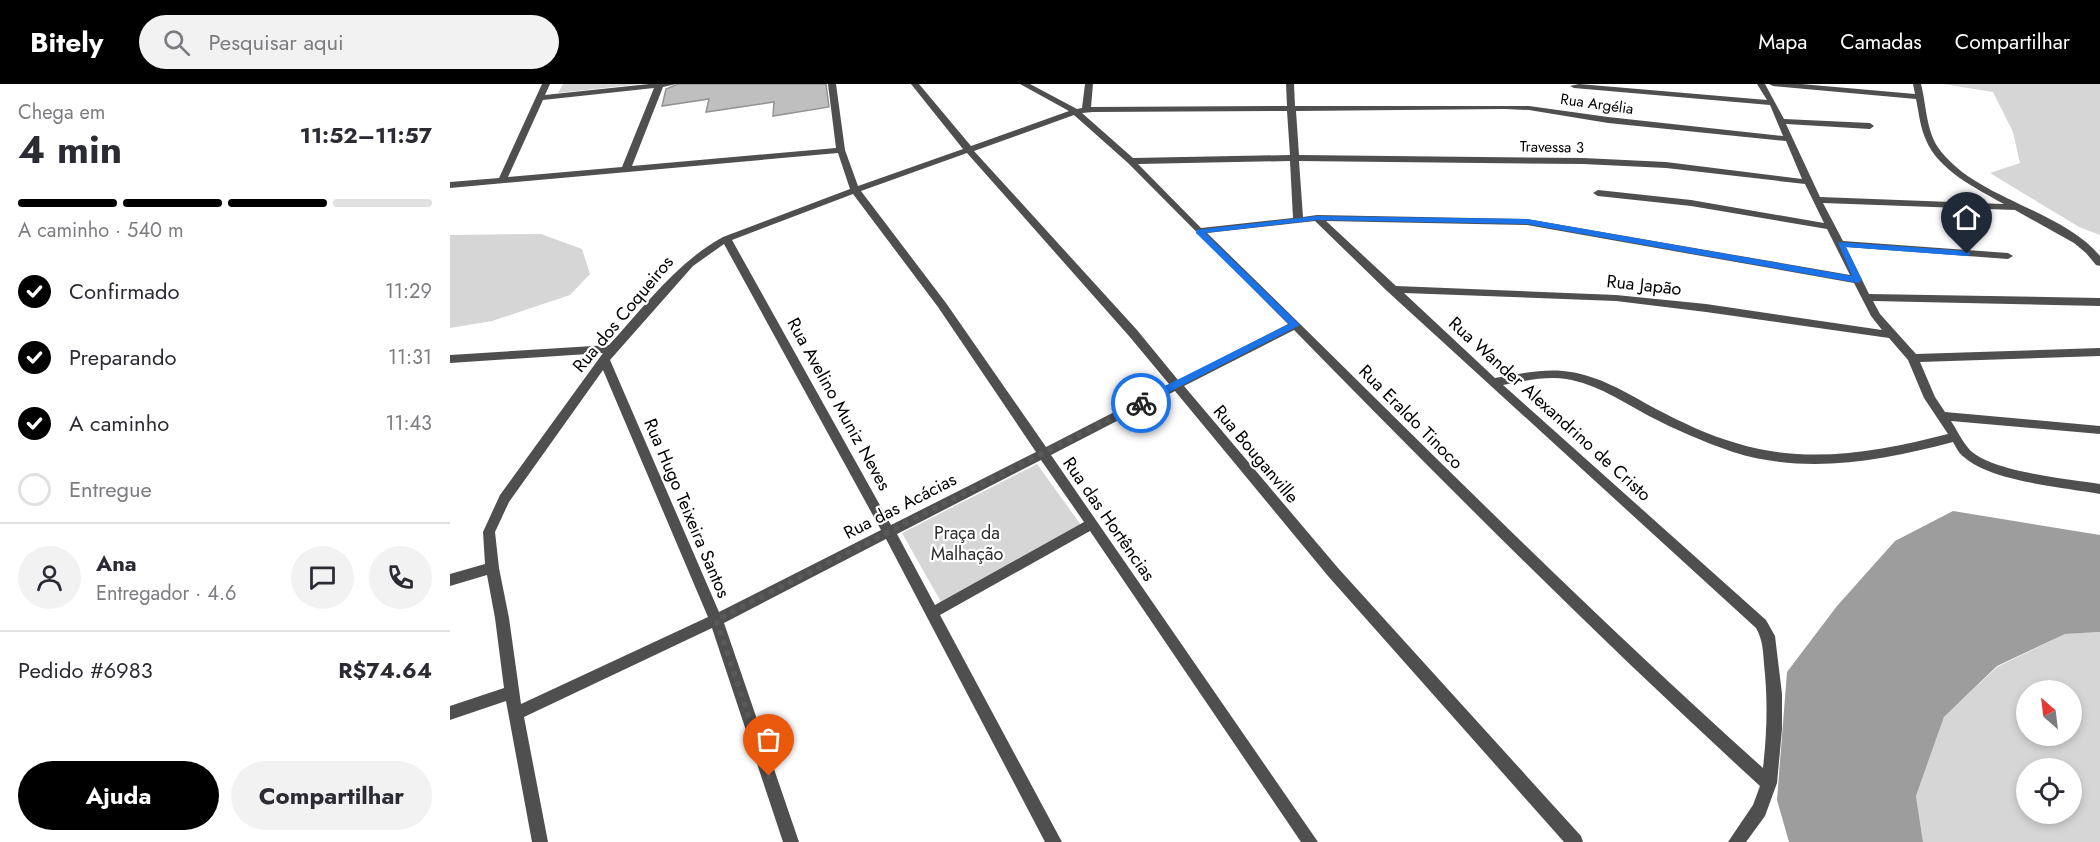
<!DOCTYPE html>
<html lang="pt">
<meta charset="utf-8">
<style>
body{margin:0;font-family:Jost,sans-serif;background:#f2f2f3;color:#2b2b33;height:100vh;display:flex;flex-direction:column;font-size:22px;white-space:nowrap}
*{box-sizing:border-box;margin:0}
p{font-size:20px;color:#7c7c81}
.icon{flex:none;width:33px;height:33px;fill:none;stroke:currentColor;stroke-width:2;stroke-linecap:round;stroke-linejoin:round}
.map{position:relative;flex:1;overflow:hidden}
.drawer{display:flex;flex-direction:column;background:#fff;width:450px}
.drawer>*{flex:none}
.needle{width:39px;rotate:332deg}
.fabs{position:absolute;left:1566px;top:596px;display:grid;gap:12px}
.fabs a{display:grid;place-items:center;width:66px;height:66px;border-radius:50%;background:#fff;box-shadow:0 3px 9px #0003;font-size:30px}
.pin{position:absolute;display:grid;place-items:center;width:51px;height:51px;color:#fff;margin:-62px -26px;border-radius:50% 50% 50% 0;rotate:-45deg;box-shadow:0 0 6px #0007}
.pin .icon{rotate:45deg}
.courier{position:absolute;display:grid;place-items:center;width:60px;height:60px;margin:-30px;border:4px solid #1a73e8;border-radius:50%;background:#fff;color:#222;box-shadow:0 2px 8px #0007}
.summary em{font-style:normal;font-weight:700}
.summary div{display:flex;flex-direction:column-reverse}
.summary{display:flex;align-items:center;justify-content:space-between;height:102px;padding:0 18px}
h1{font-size:39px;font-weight:700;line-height:45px}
.bar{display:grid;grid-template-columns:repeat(4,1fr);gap:9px 6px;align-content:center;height:72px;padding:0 18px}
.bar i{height:8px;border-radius:4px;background:#e1e1e2}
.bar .on{background:#000}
.bar p{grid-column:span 4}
.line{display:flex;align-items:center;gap:15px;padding:0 18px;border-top:2px solid #e1e1e2}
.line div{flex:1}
.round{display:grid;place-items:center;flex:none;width:63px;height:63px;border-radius:32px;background:#f2f2f3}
ol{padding:0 18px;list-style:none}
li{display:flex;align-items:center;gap:18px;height:66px}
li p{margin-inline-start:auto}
li .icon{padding:6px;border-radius:50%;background:#000;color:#fff;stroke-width:4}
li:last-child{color:#7c7c81}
li i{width:33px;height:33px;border:3px solid #e1e1e2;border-radius:50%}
.cta{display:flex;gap:12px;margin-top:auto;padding:12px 18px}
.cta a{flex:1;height:69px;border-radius:36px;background:#000;color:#fff;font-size:24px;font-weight:700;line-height:69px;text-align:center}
.cta a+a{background:#f2f2f3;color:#2b2b33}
header{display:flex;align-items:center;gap:36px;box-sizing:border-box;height:84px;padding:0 30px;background:#000;color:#fff}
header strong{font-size:28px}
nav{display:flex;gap:33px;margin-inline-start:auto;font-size:21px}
.search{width:420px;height:54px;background:#f2f2f3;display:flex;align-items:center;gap:15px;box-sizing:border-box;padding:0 21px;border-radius:33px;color:#7c7c81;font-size:22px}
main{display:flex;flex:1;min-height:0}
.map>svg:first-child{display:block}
</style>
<header>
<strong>Bitely</strong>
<div class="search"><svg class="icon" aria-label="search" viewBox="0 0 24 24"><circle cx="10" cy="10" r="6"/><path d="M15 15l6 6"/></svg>Pesquisar aqui</div>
<nav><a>Mapa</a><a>Camadas</a><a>Compartilhar</a></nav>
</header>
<main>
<section class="drawer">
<div class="summary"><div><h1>4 min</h1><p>Chega em</p></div><em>11:52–11:57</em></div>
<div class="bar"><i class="on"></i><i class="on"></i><i class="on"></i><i></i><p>A caminho · 540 m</p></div>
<ol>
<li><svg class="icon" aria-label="check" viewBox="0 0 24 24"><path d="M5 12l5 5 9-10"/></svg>Confirmado<p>11:29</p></li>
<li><svg class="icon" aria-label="check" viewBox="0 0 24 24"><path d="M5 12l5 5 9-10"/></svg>Preparando<p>11:31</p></li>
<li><svg class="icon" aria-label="check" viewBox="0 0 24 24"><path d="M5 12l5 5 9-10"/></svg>A caminho<p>11:43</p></li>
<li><i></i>Entregue</li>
</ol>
<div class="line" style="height:108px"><a class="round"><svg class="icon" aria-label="person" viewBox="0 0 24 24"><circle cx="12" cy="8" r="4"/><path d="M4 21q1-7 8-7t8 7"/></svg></a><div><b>Ana</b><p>Entregador · 4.6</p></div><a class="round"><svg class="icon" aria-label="chat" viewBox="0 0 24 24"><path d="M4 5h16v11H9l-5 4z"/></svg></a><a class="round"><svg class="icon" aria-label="phone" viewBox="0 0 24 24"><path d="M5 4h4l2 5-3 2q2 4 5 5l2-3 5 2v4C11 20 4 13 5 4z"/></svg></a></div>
<div class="line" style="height:78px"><div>Pedido #6983</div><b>R$74.64</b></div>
<div class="cta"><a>Ajuda</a><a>Compartilhar</a></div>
</section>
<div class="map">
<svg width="1650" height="758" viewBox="0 0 1650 758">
<rect width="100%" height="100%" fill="#fff"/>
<!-- green -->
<path fill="#d6d6d6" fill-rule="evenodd" d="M113,0H191L108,9Z
M1493,0H1650V151L1629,143L1540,89L1570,79L1563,48L1543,8Z
M91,150L132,165L140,190L120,211L42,237L0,244V151Z
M587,380L631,441L491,518L452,449Z
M1650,548V758H1473L1466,712L1494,633L1547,583L1615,550ZM1576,606H1622V651H1576ZM1576,684H1622V729H1576Z"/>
<!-- water -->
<path fill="#9d9d9d" d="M1503,427L1650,451V548L1615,550L1547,582L1494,633L1466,712L1473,758H1339L1327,716L1337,588L1387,522L1445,457Z"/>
<!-- building -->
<path fill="#bfbfbf" stroke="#939393" stroke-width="1.5" d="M228,0H376L379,23L323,32L324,18L256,28L259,15L212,22L216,5Z"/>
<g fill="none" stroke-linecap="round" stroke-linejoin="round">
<!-- minor -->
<path fill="#4f4f4f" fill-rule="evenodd" d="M92,0H100L95,11L199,0H226L213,3L182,82L386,64L378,0H386L395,66L408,102L513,65L461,0H469L521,62L619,27L570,0H580L627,25L632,24L635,0H643L641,23L837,22L836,0H844L845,22H1079L1158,33L1333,52L1320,21L1124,4L1120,2L1129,0L1317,16L1307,0H1315L1334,35L1420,39L1424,42L1420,45L1336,40L1370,113L1554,120C1527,105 1488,86 1476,56C1470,43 1469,29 1466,15L1323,2L1319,0H1351L1465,10L1463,0H1471C1476,19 1476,44 1487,62C1523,115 1610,124 1650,172V182L1646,181L1636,169L1624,159L1565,126L1373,119L1393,157L1558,169L1563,172L1558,175L1396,163L1419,210L1650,214V222L1423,217L1430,230L1466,270L1650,264V272L1470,278L1485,313L1495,328L1650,342V350L1501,337C1507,346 1512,357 1519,365C1540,388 1619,395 1650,400V410C1613,403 1542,398 1514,373C1509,370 1506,363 1503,358C1430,377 1356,391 1283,368C1254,358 1226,346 1199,332C1173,318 1147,300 1116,295C1096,292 1074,297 1053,301L1316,536L1325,552L1332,610V645L1327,699L1315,732L1296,758H1278L1303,721L1310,702C1149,555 996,401 844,246L734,302L888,484L1131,752L1133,758H1114L878,492L725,307L601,371L868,758H851L640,447L490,531L612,758H595L436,455L274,539L349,758H333L262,544L74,633L98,758H82L56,617L0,636V622L54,604L45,534L37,491L0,502V490L35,480L33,448L50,411L153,269L0,279V271L159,261C194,223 227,178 273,153L400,105L388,69L0,104V98L49,94ZM204,4L172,83L58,93L93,16ZM1055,25L1079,26L1158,39L1336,57L1352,95L1216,78L1133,74L849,71L846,27ZM837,27L840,71L683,74L632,29L643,28ZM624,31L678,79L838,240L728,296L687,246L524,67ZM517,69L679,252L719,300L596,363L496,219L411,107ZM840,77L843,134L751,144L688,80ZM849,77L1133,80L1216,84L1355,100L1374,139L1241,116L1148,106L1143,109L1148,112L1241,122L1377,145L1400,191L1077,135L867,131L853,133ZM403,110L488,223L586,368L441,441L282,156ZM865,137L937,207L1306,544C1313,556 1313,568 1314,580C1318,616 1317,648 1313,684C1121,512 941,328 757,149ZM876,137L1077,141L1404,199L1421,232L1432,246L1256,220L1166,211L946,202ZM274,160L431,446L269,528L160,276L243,182ZM954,209L1166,217L1256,228L1439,254L1458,276L1474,314L1498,350C1428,368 1356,381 1286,359C1258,351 1231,338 1206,325C1177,309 1147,290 1113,287C1091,285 1068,290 1045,294ZM153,286L258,533L71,620L59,534L49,484L45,448L59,418ZM591,376L634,438L485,521L447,450Z"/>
</g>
<!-- route -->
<path fill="#1a73e8" d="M867,132L1077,135L1402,192L1388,158L1517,167L1521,170L1517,172L1396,163L1412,196L1408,199L1077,140L867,136L755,149L850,241L694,321H687V316L839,240L746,149V146Z"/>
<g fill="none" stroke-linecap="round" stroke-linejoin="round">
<!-- done -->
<path stroke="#595959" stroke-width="6" stroke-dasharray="0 10.8" d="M319,692L266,536L691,319"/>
</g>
<g text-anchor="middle" stroke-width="4.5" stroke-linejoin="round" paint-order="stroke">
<!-- far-street labels -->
<g font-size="15" fill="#000" stroke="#fff">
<text transform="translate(1147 20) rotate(8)" y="5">Rua Argélia</text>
<text transform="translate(1102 63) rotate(1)" y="5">Travessa 3</text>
</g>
<!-- street labels -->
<g font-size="18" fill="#000" stroke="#fff">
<text transform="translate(1194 201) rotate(6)" y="6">Rua Japão</text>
<text transform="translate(173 230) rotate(-50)" y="6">Rua dos Coqueiros</text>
<text transform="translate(389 320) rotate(61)" y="6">Rua Avelino Muniz Neves</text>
<text transform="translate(1100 325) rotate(42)" y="6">Rua Wander Alexandrino de Cristo</text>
<text transform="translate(961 333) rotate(45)" y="6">Rua Eraldo Tinoco</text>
<text transform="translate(806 370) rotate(50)" y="6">Rua Bouganville</text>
<text transform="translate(450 422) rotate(-27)" y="6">Rua das Acácias</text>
<text transform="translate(237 424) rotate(67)" y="6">Rua Hugo Teixeira Santos</text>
<text transform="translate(659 435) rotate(55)" y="6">Rua das Hortências</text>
</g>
<!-- park labels -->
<g font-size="18" fill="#2d2d2d" stroke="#fff">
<text x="517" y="455">Praça da<tspan x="517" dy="21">Malhação</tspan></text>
</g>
</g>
</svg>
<div class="fabs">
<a><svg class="needle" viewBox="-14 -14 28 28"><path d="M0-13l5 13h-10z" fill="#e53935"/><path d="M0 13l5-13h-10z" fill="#7c7c81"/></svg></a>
<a><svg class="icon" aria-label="locate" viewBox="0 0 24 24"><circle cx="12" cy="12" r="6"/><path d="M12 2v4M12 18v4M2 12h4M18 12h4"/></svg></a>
</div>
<div class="pin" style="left:319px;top:692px;background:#ea580c"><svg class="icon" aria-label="bag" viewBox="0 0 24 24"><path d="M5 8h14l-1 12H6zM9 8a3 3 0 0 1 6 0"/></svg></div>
<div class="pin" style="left:1517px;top:170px;background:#1f2937"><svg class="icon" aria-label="home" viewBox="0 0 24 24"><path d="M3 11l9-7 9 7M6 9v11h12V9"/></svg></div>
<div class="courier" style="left:691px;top:319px"><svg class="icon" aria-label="bike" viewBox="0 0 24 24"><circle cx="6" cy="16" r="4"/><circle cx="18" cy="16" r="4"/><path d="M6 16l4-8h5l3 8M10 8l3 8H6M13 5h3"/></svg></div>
</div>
</main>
